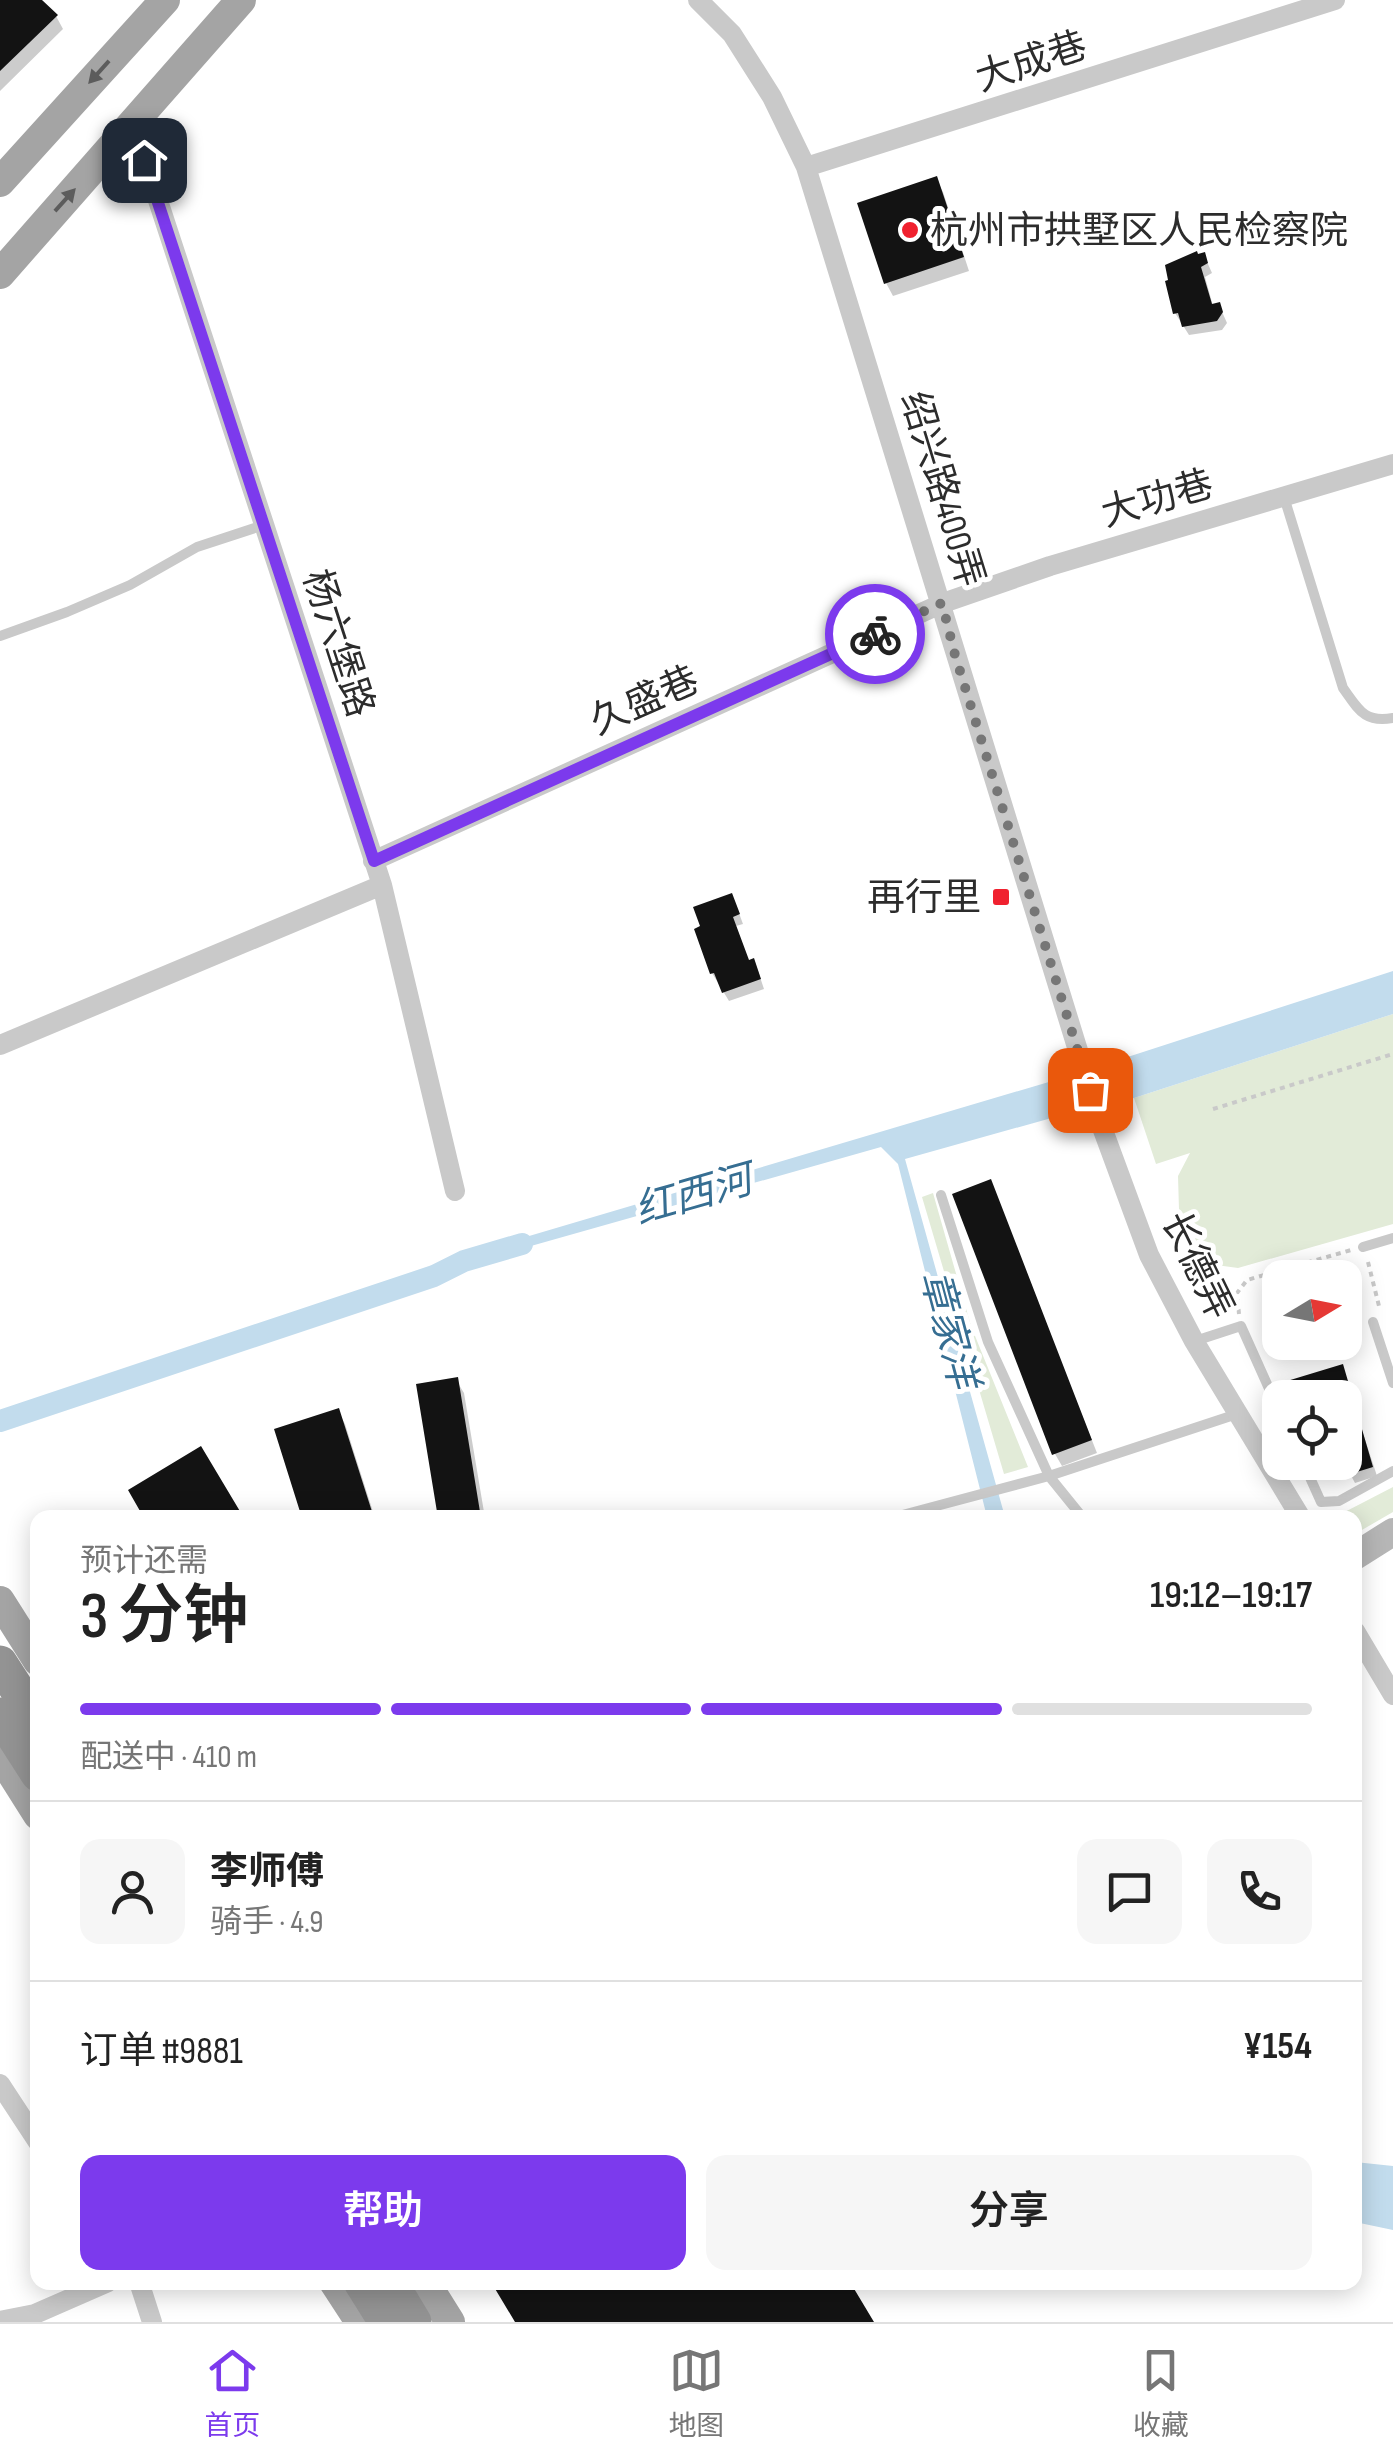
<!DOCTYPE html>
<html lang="zh">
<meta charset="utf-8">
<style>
body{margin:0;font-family:"Sofia Sans Condensed","Noto Sans SC",sans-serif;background:#f6f6f6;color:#222;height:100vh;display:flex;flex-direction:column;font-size:38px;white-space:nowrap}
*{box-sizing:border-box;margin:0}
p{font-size:32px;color:#767676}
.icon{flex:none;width:55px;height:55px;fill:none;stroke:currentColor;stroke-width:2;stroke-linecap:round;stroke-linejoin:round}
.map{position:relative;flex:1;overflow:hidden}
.drawer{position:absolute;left:30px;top:1510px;width:1332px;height:780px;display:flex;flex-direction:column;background:#fff;border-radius:20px;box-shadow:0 5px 25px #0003}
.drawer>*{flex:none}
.needle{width:65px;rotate:80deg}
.tools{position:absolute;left:1262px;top:1260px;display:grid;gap:20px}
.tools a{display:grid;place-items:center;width:100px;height:100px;border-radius:20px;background:#fff;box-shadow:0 5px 25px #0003;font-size:50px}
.pin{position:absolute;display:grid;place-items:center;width:85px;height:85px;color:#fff;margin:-42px;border-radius:20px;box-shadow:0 5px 15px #0006}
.courier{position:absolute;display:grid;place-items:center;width:100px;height:100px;margin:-50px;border:8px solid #7c3aed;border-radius:50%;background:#fff;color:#222;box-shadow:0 2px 12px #0007}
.summary em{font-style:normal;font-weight:600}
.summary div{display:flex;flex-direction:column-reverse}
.summary{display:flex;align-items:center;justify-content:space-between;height:170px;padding:0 50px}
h1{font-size:65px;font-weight:600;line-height:75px}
.bar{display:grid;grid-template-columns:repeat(4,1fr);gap:15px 10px;align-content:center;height:120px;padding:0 50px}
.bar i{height:12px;border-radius:8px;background:#e0e0e0}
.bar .current{background:#7c3aed}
.bar p{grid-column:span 4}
.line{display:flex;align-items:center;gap:25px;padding:0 50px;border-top:2px solid #e0e0e0}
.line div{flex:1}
.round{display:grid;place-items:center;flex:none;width:105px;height:105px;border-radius:20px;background:#f6f6f6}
.button{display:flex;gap:20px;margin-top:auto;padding:20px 50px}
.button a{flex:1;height:115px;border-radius:20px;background:#7c3aed;color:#fff;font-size:40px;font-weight:600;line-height:115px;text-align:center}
.button a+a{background:#f6f6f6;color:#222}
.tabs{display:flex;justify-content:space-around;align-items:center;height:140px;border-top:2px solid #e0e0e0;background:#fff;font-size:28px;color:#767676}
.tabs a{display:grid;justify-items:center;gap:5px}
.tabs .current{color:#7c3aed}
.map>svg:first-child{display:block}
</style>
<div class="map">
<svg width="1393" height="2322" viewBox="0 0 1393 2322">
<rect width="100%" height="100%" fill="#fff"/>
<!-- green -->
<path fill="#e2ebd8" d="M1393,1014V1224L1238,1268L1216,1265L1196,1248L1179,1210L1178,1176L1190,1153L1156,1164L1134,1098Z
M933,1193L971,1326L1028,1467L1004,1474L922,1197Z
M1393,1487V1512L1355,1534V1518L1335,1517Z"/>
<!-- water -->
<path fill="#c2dced" d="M1393,971V1014L1134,1098L1080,1110L905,1159L1005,1517H987L898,1164L881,1147L499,1255L489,1248L1069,1076Z
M1355,2162L1393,2166V2230L1355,2222Z"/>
<!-- shadow -->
<path fill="#0003" d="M0,0H38L56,16L63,29L0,91Z
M936,179L943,192L969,271L893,296L886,283L860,205Z
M1204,255L1212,273L1205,277L1213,306L1219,305L1227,323L1222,330L1189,335L1175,313Z
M736,905L743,924L736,926L749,963L758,971L764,989L729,1001L712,973Z
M990,1182L1097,1453L1062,1466L1055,1454Z
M1341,1367L1377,1476L1355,1483L1348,1470L1334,1474L1328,1462H1345V1398Z
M456,1380L464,1393L485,1518H441Z
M338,1411L345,1424L375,1518H305Z"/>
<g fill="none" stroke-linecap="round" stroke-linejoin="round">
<!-- canal -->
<path stroke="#c2dced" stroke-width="22" d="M0,1421L434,1276L464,1261L522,1244"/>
</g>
<!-- building -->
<path fill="#131313" d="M0,0H42L58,15L0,71Z
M937,176L964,257L884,284L857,203Z
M1197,251L1198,254L1205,252L1208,263L1201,267L1212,304L1220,302L1223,312L1217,321L1182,327L1178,313L1173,314L1165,281L1168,280L1165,265Z
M732,893L740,914L733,917L749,960L754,958L761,979L722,993L714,973L710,974L694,929L700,926L693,907Z
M991,1179L1092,1440L1052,1455L952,1194Z
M1343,1364L1373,1467L1347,1475L1344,1462L1345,1398H1292L1287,1381Z
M458,1377L481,1518H438L416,1384Z
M339,1408L374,1518H302L274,1429Z
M201,1446L244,1518H144L128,1490Z
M491,2282H850L874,2322H515Z"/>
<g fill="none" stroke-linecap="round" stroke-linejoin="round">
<!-- path -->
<path stroke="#c9c9c9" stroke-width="4" stroke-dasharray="5 5" stroke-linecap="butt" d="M1213,1109L1393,1054
M1368,1262L1379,1306
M1239,1314L1237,1293L1247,1280L1351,1250
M1345,1338L1361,1332
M1269,1352H1307L1332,1342"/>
<!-- lane -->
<path stroke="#c9c9c9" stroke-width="10" d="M1284,497L1343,688C1359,710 1364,723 1393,718
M0,636L67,612L130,585L197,547L264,525
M941,1195L988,1342L1049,1476L1083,1518
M1363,1247L1393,1238
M1373,1322L1393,1383
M1195,1341L1241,1326L1280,1413
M1303,1462L1321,1502L1339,1501L1393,1471
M895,1517L1049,1476L1237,1414"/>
<!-- street -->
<path stroke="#c9c9c9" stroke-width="20" d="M698,0L732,34L772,97L806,167L1100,1122L1149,1255L1194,1341L1301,1518
M133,124L382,885L455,1191
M806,167L1335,0
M373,861L943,603L1050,566L1393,464
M0,1045L382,885
M1355,1631L1393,1695
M0,2084L38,2142
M139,2282L152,2322
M0,2321L35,2314L108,2282"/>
<!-- secondary -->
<path stroke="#b6b6b6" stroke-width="28" d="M1355,1556L1393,1532"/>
<!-- primary -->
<path stroke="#a4a4a4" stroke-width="30" d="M0,182L165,0
M0,274L241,0
M0,1601L38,1661
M0,1755L38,1815
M334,2282L360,2322
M425,2282L450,2322"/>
<!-- highway -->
<path stroke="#939393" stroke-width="35" d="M0,1663L38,1722
M0,1715L38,1774
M361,2282L386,2322
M390,2282L414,2322"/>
</g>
<!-- one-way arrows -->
<defs><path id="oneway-solid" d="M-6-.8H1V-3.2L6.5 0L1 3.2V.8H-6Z" transform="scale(2.5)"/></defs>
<g fill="#5c5c5c">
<use href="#oneway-solid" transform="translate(99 72) rotate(132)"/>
<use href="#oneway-solid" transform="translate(65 200) rotate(-48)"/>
</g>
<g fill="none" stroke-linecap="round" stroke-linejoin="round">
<!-- done -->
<path stroke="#767676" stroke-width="10" stroke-dasharray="0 18" d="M875,634L942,603L955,655L1090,1090"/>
<!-- route -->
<path stroke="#7c3aed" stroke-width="12" d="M144,160L374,861L875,634"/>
</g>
<!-- markers -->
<g fill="#f0212f" stroke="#fff" stroke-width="4">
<circle cx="910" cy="230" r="10"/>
<rect x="991" y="887" width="20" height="20" rx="5"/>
</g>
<g text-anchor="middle" stroke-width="10" stroke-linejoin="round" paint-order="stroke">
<!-- street labels -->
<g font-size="38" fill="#2c2c2c" stroke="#fff">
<text transform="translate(1031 61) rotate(-18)" y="13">大成巷</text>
<text transform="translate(943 489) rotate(73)" y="13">绍兴路400弄</text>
<text transform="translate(1157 498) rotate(-16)" y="13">大功巷</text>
<text transform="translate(339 643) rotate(72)" y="13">杨六堡路</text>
<text transform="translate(644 700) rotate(-24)" y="13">久盛巷</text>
<text transform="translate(1198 1265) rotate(64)" y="13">长德弄</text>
</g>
<!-- poi labels -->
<g font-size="38" fill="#2c2c2c" stroke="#fff" text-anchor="start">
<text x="930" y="243">杭州市拱墅区人民检察院</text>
<text x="981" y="910" text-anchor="end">再行里</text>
</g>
<!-- water labels -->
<g font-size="40" font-style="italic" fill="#366e92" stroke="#fff">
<text transform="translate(693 1194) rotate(-16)" y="14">红西河</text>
<text transform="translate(950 1329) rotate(75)" y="14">章家洋</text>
</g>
</g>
</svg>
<div class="tools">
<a><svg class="needle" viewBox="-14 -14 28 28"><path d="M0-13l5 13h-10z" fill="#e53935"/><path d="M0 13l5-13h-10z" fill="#767676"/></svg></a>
<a><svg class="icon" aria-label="locate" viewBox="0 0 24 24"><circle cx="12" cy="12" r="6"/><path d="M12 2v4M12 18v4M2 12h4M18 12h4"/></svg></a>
</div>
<div class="pin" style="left:1090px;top:1090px;background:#ea580c"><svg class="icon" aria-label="bag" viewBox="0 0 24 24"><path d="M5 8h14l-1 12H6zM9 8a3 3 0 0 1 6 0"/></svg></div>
<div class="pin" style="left:144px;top:160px;background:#1f2937"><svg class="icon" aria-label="home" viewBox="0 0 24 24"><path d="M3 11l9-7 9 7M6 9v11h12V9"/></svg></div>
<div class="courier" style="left:875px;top:634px"><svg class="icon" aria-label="bike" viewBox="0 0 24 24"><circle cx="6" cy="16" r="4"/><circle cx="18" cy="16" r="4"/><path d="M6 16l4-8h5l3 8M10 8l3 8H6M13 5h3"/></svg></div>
<section class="drawer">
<div class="summary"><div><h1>3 分钟</h1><p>预计还需</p></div><em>19:12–19:17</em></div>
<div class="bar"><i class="current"></i><i class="current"></i><i class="current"></i><i></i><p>配送中 · 410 m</p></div>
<div class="line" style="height:180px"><a class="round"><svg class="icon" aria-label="person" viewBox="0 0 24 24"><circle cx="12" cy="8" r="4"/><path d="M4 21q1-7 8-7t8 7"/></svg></a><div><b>李师傅</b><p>骑手 · 4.9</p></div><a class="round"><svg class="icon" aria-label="chat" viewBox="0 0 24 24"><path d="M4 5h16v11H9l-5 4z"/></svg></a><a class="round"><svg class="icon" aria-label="phone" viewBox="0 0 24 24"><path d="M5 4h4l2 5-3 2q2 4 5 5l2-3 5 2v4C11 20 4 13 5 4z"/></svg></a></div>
<div class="line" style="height:130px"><div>订单 #9881</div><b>¥154</b></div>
<div class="button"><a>帮助</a><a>分享</a></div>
</section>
</div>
<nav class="tabs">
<a class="current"><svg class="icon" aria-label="home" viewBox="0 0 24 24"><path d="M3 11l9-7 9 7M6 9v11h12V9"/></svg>首页</a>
<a><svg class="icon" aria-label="map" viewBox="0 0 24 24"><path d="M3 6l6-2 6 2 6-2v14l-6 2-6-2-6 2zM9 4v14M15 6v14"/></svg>地图</a>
<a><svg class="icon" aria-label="saved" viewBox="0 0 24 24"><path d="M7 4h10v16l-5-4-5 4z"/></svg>收藏</a>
</nav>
